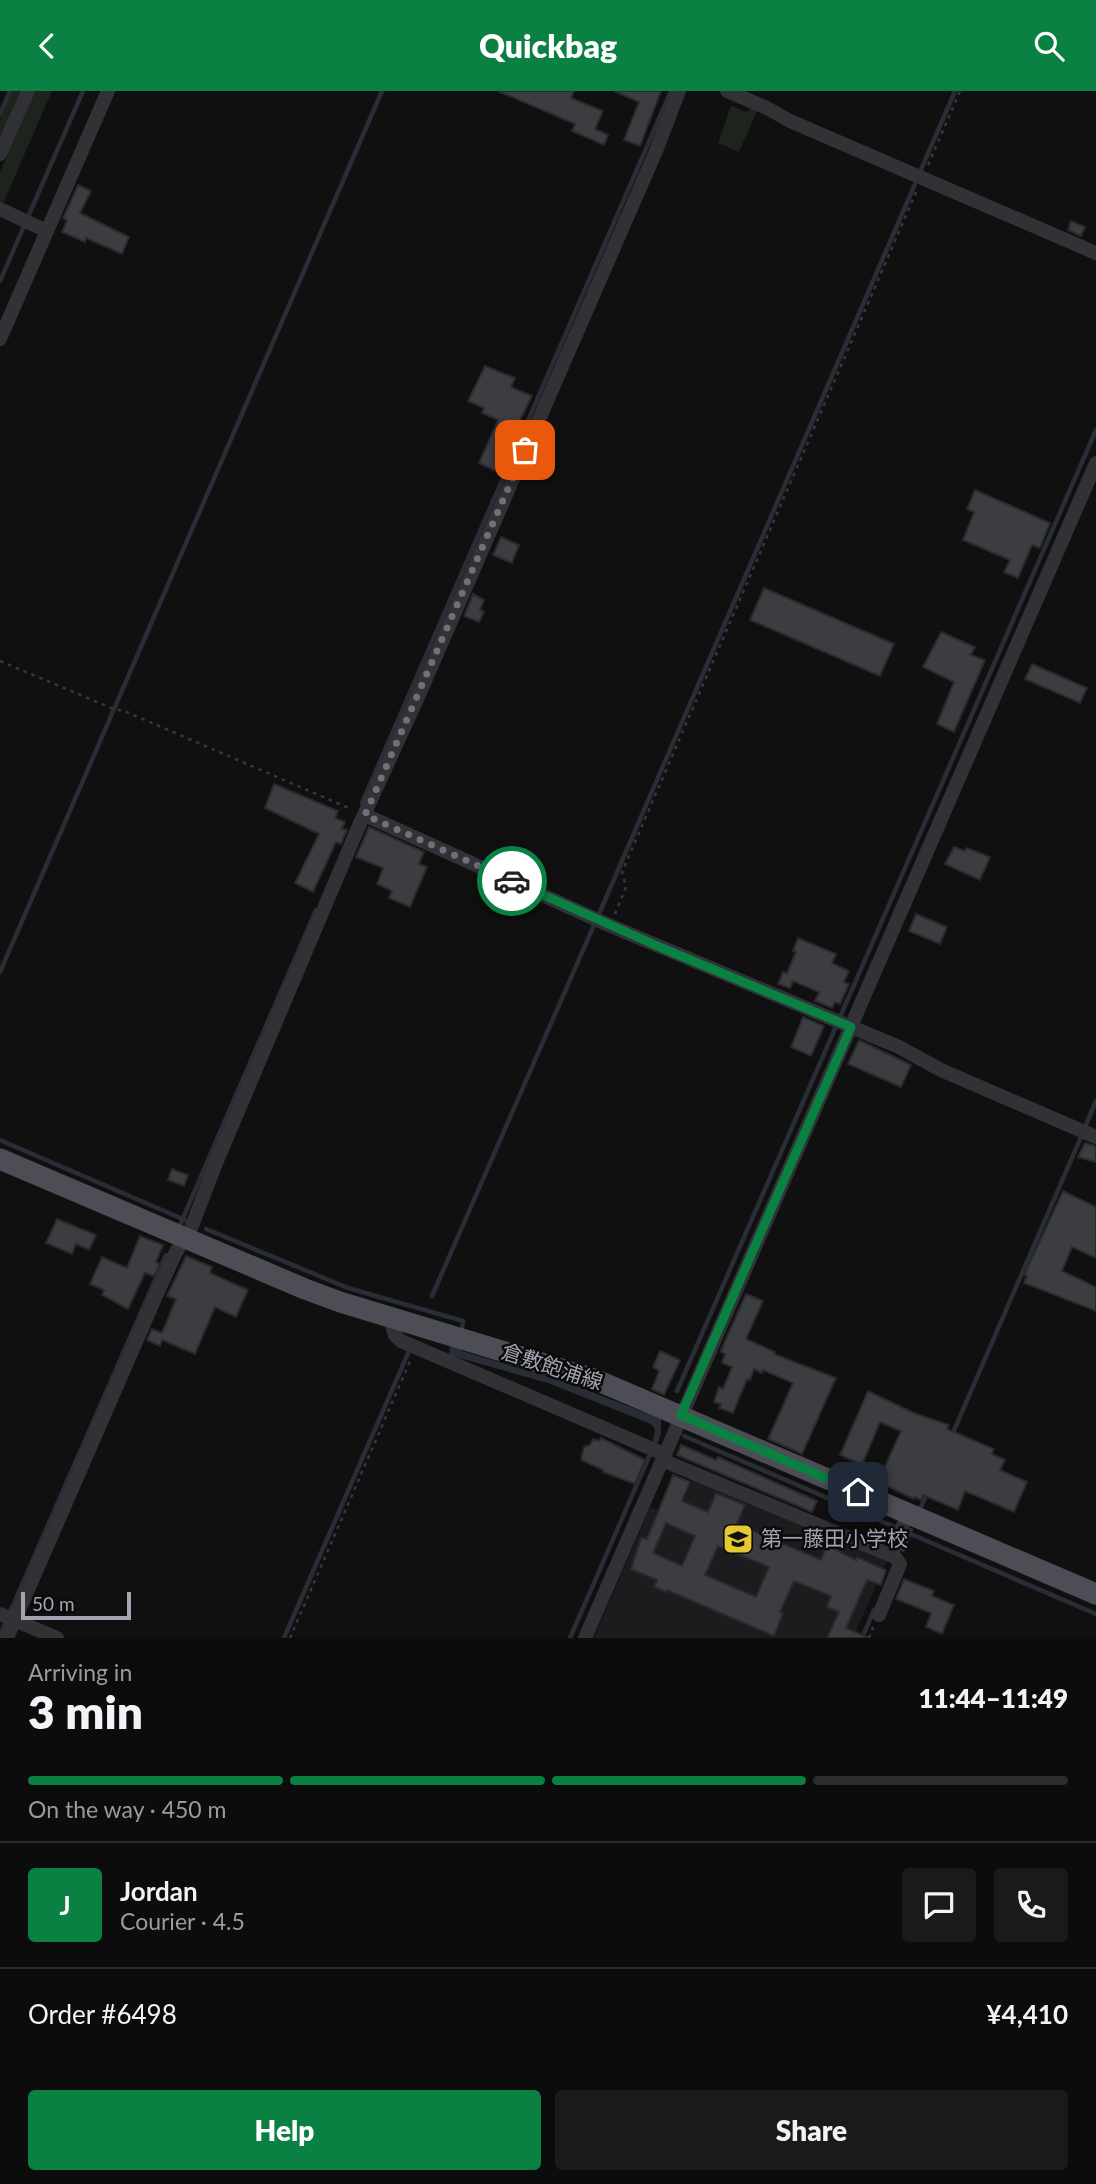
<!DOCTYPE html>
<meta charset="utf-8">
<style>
body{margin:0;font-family:Lato,"Noto Sans JP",sans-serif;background:#1a1a1b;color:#f1f3f6;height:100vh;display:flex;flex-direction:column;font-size:26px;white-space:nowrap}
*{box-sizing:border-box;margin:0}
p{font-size:23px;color:#9a9b9d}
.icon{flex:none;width:38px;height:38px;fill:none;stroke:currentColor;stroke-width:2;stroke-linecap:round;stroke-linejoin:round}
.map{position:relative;height:1547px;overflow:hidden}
.sheet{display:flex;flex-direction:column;background:#0c0c0d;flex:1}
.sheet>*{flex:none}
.scale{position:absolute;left:21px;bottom:18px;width:110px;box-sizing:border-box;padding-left:7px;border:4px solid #a2a4b1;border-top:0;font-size:19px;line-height:24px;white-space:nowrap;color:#a2a4b1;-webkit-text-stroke:5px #0b0b0c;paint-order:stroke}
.pin{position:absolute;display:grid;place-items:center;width:60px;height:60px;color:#fff;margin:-30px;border-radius:14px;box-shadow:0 4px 10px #0006}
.courier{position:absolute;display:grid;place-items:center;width:70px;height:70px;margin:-35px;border:5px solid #0b8043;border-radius:50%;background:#fff;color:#222;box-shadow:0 2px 9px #0007}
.overview em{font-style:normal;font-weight:800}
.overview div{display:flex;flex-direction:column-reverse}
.overview{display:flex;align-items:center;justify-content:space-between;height:119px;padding:0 28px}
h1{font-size:46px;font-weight:800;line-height:52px}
.bar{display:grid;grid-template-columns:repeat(4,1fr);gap:10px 7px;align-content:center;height:84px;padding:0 28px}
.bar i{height:9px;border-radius:5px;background:#2c2c2e}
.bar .current{background:#0b8043}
.bar p{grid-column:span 4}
.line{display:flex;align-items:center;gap:18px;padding:0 28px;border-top:2px solid #2c2c2e}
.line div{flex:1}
.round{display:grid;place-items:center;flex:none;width:74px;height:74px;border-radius:7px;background:#1a1a1b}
.button{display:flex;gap:14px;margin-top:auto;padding:14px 28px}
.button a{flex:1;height:80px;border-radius:7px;background:#0b8043;color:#fff;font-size:28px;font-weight:800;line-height:80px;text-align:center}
.button a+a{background:#1a1a1b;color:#f1f3f6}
header{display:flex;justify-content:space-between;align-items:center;height:91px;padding:0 28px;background:#0b8043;color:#fff;font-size:32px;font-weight:800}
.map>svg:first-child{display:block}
</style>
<header><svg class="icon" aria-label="back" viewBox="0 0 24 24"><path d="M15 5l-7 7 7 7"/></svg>Quickbag<svg class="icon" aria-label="search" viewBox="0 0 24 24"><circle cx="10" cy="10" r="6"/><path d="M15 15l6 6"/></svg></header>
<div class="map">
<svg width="1096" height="1547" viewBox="0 0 1096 1547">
<rect width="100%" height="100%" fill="#101011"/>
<!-- built -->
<path fill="#1c1c1e" d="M694,1386L887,1469L853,1547H594L650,1416L676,1427Z"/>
<!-- green -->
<path fill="#1d241e" d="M12,0H20L0,47V28Z
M35,0H52L2,115L0,114V81Z
M731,15L747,21L750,16L757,20L739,61L718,52Z"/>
<!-- water -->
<path fill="#292e36" d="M450,1253L460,1256L462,1260L569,1292L661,1328V1342L658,1351L653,1349L655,1338L651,1333L548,1292L449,1264Z"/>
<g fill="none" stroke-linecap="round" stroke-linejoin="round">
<!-- stream -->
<path stroke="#292e36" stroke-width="4.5" d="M0,23L10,0
M920,81L955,0
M0,190L83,0
M362,712L671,0
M599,823L915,93
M0,881L382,0
M1085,1036L1096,1010
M0,1049L185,1129
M180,1134L316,819
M206,1138L348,1197L463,1230L462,1237
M432,1205L594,834
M677,1300L1096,339
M952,1344L1081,1046
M684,1345L1096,1523
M921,1416L928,1400
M903,1459L911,1439
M0,1544L166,1164
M284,1547L409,1260
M570,1547L658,1345
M862,1547L874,1519"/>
</g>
<!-- building -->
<path fill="#3c3d41" stroke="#2a2a2d" stroke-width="2" fill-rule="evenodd" d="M498,0H574L571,7L603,20L595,38L608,44L604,54L572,40L575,33Z
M614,0H661L640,55L624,49L639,11Z
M78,94L91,100L80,122L129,146L122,163L86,147L85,151L62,141L67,129L63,127Z
M1071,130L1085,136L1081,145L1068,139Z
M485,275L515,287L511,296L532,305L495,380L479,372L498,329L482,322L484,317L468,310Z
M975,399L1050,432L1040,457L1032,454L1018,487L1004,481L1010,469L963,449L974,421L967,418Z
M501,446L519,454L512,472L493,464Z
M764,497L894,553L880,585L750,529Z
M473,503L484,509L480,519L484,521L479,531L464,525Z
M941,541L975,556L971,564L985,569L954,641L937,633L954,591L923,576Z
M1032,573L1087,597L1080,612L1025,588Z
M274,693L338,720L335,727L345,731L342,738L347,739L341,753L336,751L313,801L295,792L319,743L265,717Z
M369,736L424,761L419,773L427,776L410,816L389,807L392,800L377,793L383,777L356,766Z
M954,756L965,760L967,757L990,766L980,789L945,773Z
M916,823L947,836L940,853L909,840Z
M798,847L836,863L832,872L849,880L844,891L849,893L840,913L835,911L832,917L815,910L819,901L793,890L790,897L778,893L783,881L787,882L796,861L793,860Z
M803,926L824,935L811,965L791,956Z
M859,949L911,974L901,996L848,973Z
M1085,1052L1096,1055V1071L1078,1066Z
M172,1078L188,1084L184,1095L168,1089Z
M1063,1100L1096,1116V1167L1072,1156L1062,1180L1096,1196V1220L1024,1192L1027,1185L1024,1184Z
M57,1128L96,1144L89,1159L76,1153L72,1163L46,1152Z
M140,1145L163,1154L156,1171L160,1173L154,1185L145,1182L128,1218L102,1204L104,1199L90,1193L102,1166L127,1177Z
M186,1165L212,1176L210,1182L248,1199L236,1226L215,1216L195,1263L162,1249L160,1255L147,1249L152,1238L162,1242L176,1208L167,1205Z
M746,1203L763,1210L746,1248L775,1261L774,1263L836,1287L802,1363L768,1348L793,1292L763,1279L762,1282L754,1278L750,1289L747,1288L733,1322L719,1317L721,1313L714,1311L719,1296L723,1298L732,1276L722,1272L725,1263L721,1261V1259Z
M660,1260L680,1269L664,1304L652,1298L659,1280L653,1276Z
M868,1300L914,1322L949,1334L947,1338L994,1358L992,1363L1005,1369L1000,1379L1027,1391L1014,1421L965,1400L958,1419L923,1404L921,1409L915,1406L914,1408L878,1391L901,1340L880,1331L862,1374L840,1364Z
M601,1347L645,1369L635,1393L603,1381V1379L581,1369L584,1356L590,1354L593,1348L599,1350Z
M681,1354L716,1369L718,1366L817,1410L812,1421L677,1364Z
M673,1384L690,1391L682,1410L708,1421L716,1402L745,1414L737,1433L821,1469L827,1454L856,1469L857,1466L886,1479L881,1494L867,1489L846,1537L869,1547H827L839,1521L827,1516L831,1505L794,1490L780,1521L783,1523L774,1545L667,1499L666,1501L654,1496L657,1489L631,1478L641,1447L647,1448ZM666,1432L695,1445L682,1475L653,1462ZM718,1455L769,1476L756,1506L705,1484Z
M904,1488L934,1500L932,1505L954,1514L942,1543L926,1536L931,1522L896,1508Z"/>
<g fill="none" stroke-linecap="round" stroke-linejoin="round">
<!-- path -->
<path stroke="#37383d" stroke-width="2.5" stroke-dasharray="3.5 5" stroke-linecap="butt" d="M928,74L960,0
M0,570L116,619H122L351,718
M615,823L626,796L622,781L917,99
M290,1547L411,1268
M869,1547L873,1536"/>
<!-- minor -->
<path stroke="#313136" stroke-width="14" d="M727,0L767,17L790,30L1096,162
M0,63L28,0
M0,118L47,140
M0,248L108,0
M365,724L611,835L899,956L941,979L1096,1046
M389,1226L395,1244L401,1250L664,1363
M662,1369L895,1466L900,1473L879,1524
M891,1464L908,1422
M0,1523L57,1547
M7,1547L156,1205L176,1161L190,1140L214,1077L358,737L418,606L656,60L679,0
M585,1547L1096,372"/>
<!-- primary -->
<path stroke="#4d4e55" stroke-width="21" d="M0,1068L305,1198L340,1211L594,1288L1096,1503"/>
</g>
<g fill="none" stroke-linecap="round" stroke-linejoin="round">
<!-- done -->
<path stroke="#6f7079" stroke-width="7" stroke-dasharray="0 12.6" d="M512,790L365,724L525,359"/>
<!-- route -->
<path stroke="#0b8043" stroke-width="9" d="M512,790L662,857L851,936L681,1324L858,1401"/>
</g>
<!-- icons -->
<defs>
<g id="school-square" transform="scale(1.575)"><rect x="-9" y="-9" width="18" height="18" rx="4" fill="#e7c732" stroke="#0b0b0c"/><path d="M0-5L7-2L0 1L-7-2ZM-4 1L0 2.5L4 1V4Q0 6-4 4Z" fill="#111"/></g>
</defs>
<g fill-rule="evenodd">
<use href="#school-square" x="738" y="1448"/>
</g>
<g text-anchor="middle" stroke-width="5" stroke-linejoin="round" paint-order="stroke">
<!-- street labels -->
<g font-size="21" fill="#a2a4b1" stroke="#0b0b0c">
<text transform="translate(552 1276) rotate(18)" y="7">倉敷飽浦線</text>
</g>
<!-- poi labels -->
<g font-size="21" fill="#a2a4b1" stroke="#0b0b0c" text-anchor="start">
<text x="761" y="1455">第一藤田小学校</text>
</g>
</g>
</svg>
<div class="scale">50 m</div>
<div class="pin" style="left:525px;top:359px;background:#ea580c"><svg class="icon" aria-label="bag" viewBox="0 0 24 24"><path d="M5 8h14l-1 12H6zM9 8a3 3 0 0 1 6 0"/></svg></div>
<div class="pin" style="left:858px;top:1401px;background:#1f2937"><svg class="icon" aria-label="home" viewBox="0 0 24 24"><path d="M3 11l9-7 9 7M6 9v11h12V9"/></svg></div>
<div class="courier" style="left:512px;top:790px"><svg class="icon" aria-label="car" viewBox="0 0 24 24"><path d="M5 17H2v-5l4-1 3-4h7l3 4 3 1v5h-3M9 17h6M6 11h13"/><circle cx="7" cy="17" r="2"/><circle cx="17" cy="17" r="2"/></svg></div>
</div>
<section class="sheet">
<div class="overview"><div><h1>3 min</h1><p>Arriving in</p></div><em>11:44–11:49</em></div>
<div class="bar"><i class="current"></i><i class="current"></i><i class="current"></i><i></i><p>On the way · 450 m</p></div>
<div class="line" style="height:126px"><b class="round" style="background:#0b8043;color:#fff">J</b><div><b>Jordan</b><p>Courier · 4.5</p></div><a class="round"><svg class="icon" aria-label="chat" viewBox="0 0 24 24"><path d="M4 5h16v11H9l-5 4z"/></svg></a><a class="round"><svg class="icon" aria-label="phone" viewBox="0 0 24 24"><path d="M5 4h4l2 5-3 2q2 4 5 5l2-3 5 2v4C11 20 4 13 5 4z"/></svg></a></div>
<div class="line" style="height:91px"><div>Order #6498</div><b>¥4,410</b></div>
<div class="button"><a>Help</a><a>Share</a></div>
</section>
